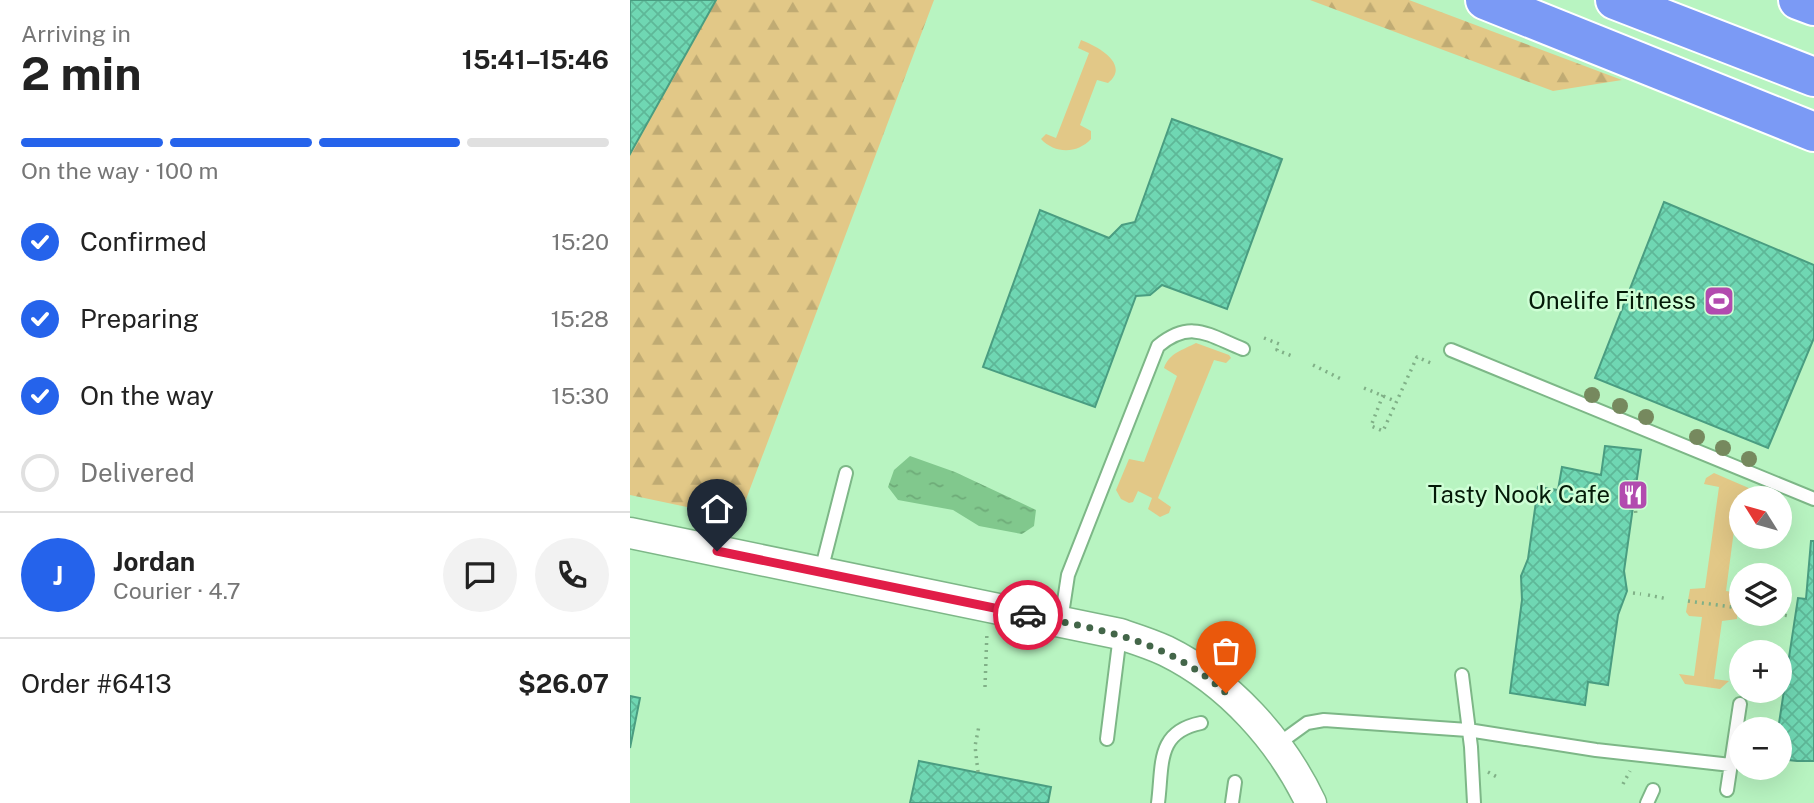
<!DOCTYPE html>
<meta charset="utf-8">
<style>
body{margin:0;font-family:"Public Sans",sans-serif;background:#f2f2f2;color:#222;height:100vh;display:flex;flex-direction:column;font-size:26px;white-space:nowrap}
*{box-sizing:border-box;margin:0}
p{font-size:23px;color:#767676}
.icon{flex:none;width:38px;height:38px;fill:none;stroke:currentColor;stroke-width:2;stroke-linecap:round;stroke-linejoin:round}
.map{position:relative;flex:1;overflow:hidden}
.side{display:flex;flex-direction:column;background:#fff;width:630px}
.side>*{flex:none}
.needle{width:46px;rotate:307deg}
.fabs{position:absolute;left:1099px;top:486px;display:grid;gap:14px}
.fabs a{display:grid;place-items:center;width:63px;height:63px;border-radius:50%;background:#fff;box-shadow:0 7px 28px #0002;font-size:35px}
.pin{position:absolute;display:grid;place-items:center;width:60px;height:60px;color:#fff;margin:-72px -30px;border-radius:50% 50% 50% 0;rotate:-45deg;box-shadow:0 0 7px #0007}
.pin .icon{rotate:45deg}
.courier{position:absolute;display:grid;place-items:center;width:70px;height:70px;margin:-35px;border:5px solid #e11d48;border-radius:50%;background:#fff;color:#222;box-shadow:0 2px 9px #0007}
.head em{font-style:normal;font-weight:700}
.head div{display:flex;flex-direction:column-reverse}
.head{display:flex;align-items:center;justify-content:space-between;height:119px;padding:0 21px}
h1{font-size:46px;font-weight:700;line-height:52px}
.bar{display:grid;grid-template-columns:repeat(4,1fr);gap:10px 7px;align-content:center;height:84px;padding:0 21px}
.bar i{height:9px;border-radius:5px;background:#e0e0e0}
.bar .active{background:#2563eb}
.bar p{grid-column:span 4}
.line{display:flex;align-items:center;gap:18px;padding:0 21px;border-top:2px solid #e0e0e0}
.line div{flex:1}
.round{display:grid;place-items:center;flex:none;width:74px;height:74px;border-radius:37px;background:#f2f2f2}
ol{padding:0 21px;list-style:none}
li{display:flex;align-items:center;gap:21px;height:77px}
li p{margin-inline-start:auto}
li .icon{padding:7px;border-radius:50%;background:#2563eb;color:#fff;stroke-width:4}
li:last-child{color:#767676}
li i{width:38px;height:38px;border:4px solid #e0e0e0;border-radius:50%}
main{display:flex;flex:1;min-height:0}
.map>svg:first-child{display:block}
</style>
<main>
<section class="side">
<div class="head"><div><h1>2 min</h1><p>Arriving in</p></div><em>15:41–15:46</em></div>
<div class="bar"><i class="active"></i><i class="active"></i><i class="active"></i><i></i><p>On the way · 100 m</p></div>
<ol>
<li><svg class="icon" aria-label="check" viewBox="0 0 24 24"><path d="M5 12l5 5 9-10"/></svg>Confirmed<p>15:20</p></li>
<li><svg class="icon" aria-label="check" viewBox="0 0 24 24"><path d="M5 12l5 5 9-10"/></svg>Preparing<p>15:28</p></li>
<li><svg class="icon" aria-label="check" viewBox="0 0 24 24"><path d="M5 12l5 5 9-10"/></svg>On the way<p>15:30</p></li>
<li><i></i>Delivered</li>
</ol>
<div class="line" style="height:126px"><b class="round" style="background:#2563eb;color:#fff">J</b><div><b>Jordan</b><p>Courier · 4.7</p></div><a class="round"><svg class="icon" aria-label="chat" viewBox="0 0 24 24"><path d="M4 5h16v11H9l-5 4z"/></svg></a><a class="round"><svg class="icon" aria-label="phone" viewBox="0 0 24 24"><path d="M5 4h4l2 5-3 2q2 4 5 5l2-3 5 2v4C11 20 4 13 5 4z"/></svg></a></div>
<div class="line" style="height:91px"><div>Order #6413</div><b>$26.07</b></div>
</section>
<div class="map">
<svg width="1184" height="803" viewBox="0 0 1184 803">
<defs>
<pattern id="forest-firs" width="22" height="20" patternUnits="userSpaceOnUse" patternTransform="scale(1.75)"><rect width="22" height="20" fill="#e2c887"/><path d="M5 1l3.5 6h-7zM16 11l3.5 6h-7z" fill="#c0ab73"/></pattern>
<pattern id="water-ripples" width="26" height="14" patternUnits="userSpaceOnUse" patternTransform="scale(1.75)"><rect width="26" height="14" fill="#81c88d"/><path d="M2 4q2-2 4 0t4 0M15 11q2-2 4 0t4 0" fill="none" stroke="#6eab78"/></pattern>
<pattern id="building-cross-hatch" width="8" height="8" patternUnits="userSpaceOnUse" patternTransform="scale(1.75)"><rect width="8" height="8" fill="#6fd7b3"/><path d="M0 0l8 8M0 8l8-8" fill="none" stroke="#5eb898"/></pattern>
</defs>
<rect width="100%" height="100%" fill="#b8f4c1"/>
<!-- grass -->
<path fill="#e2c887" d="M451,40C467,46 501,64 478,83L467,80L450,125L461,131V139C447,154 425,154 411,139L416,134L426,138L459,53L448,48Z
M566,343L599,355L601,358L596,363L584,360L528,498L541,507L539,513L530,517L518,509L522,498L508,491L503,502L499,503L491,499L486,490L499,459L514,462L547,376L534,368C539,353 553,350 566,343Z
M1084,473L1121,489L1124,497L1108,500L1096,591L1108,593L1107,619L1092,621L1084,679L1099,681L1090,689L1055,684L1049,674L1064,676L1072,617L1059,616L1056,612L1060,589L1075,588L1089,487L1074,484L1076,478Z"/>
<!-- forest -->
<path fill="url(#forest-firs)" d="M86,0H304L109,518L0,495V154Z
M680,0H779L992,80L923,91Z"/>
<!-- water -->
<path fill="url(#water-ripples)" d="M280,456L325,472L406,510L404,526L392,534L349,526L323,510L268,500L258,487L264,470Z"/>
<!-- building -->
<path fill="url(#building-cross-hatch)" stroke="#4a9d81" stroke-width="2" d="M0,0H86L0,154Z
M542,119L652,159L597,309L532,285L520,295L506,296L465,407L353,367L410,210L479,238L492,225L505,222Z
M1034,202L1184,265V338L1138,448L965,378Z
M975,446L1011,450L994,571L997,591L988,615L978,685L958,682L955,705L880,693L892,600L891,576L898,559L908,487L928,490L932,467L971,475Z
M1181,541H1184V761H1167L1150,759L1148,730L1168,598L1176,599Z
M0,696L10,698L0,748Z
M289,761L421,787L418,803H280Z"/>
<g fill="none" stroke-linecap="round" stroke-linejoin="round">
<!-- service casing -->
<g stroke="#7db787" stroke-width="16">
<path id="service" d="M821,350L1184,499
M191,571L216,473
M431,621L438,575L528,346C561,319 578,335 613,349
M832,675L841,747L844,803
M477,739L490,635
M648,744L677,723L694,720L838,730L966,750L1101,765
M1097,790L1110,704
M528,803C533,764 526,732 571,723
M602,803L605,782
M1017,803L1023,790"/>
</g>
<!-- tertiary casing -->
<g stroke="#7db787" stroke-width="33">
<path id="tertiary" d="M0,533L490,634C505,639 521,644 536,651C599,682 651,740 681,803"/>
</g>
<!-- motorway casing -->
<g stroke="#fff" stroke-width="42">
<path id="motorway" d="M855,0L1184,132
M985,0L1184,77
M1168,0L1184,6"/>
</g>
<!-- path -->
<path stroke="#80b087" stroke-width="3.5" stroke-dasharray="2 5" stroke-linecap="butt" d="M634,338L649,344L647,350L662,356
M683,365L713,380
M734,388L765,401
M753,395L741,426L753,431L787,357L803,364
M1004,497L1006,515
M1003,593L1011,594
M1018,595L1038,599
M1058,601L1109,608
M1148,614L1159,616
M355,687L357,631
M348,772L345,746L349,726
M858,772L867,777
M993,784L1000,771"/>
<!-- service -->
<use href="#service" stroke="#fff" stroke-width="12"/>
<!-- tertiary -->
<use href="#tertiary" stroke="#fff" stroke-width="30"/>
<!-- motorway -->
<use href="#motorway" stroke="#7b9af5" stroke-width="38"/>
</g>
<!-- trees -->
<g fill="#76895e">
<circle cx="962" cy="395" r="8"/>
<circle cx="990" cy="406" r="8"/>
<circle cx="1016" cy="417" r="8"/>
<circle cx="1067" cy="437" r="8"/>
<circle cx="1093" cy="448" r="8"/>
<circle cx="1119" cy="459" r="8"/>
</g>
<g fill="none" stroke-linecap="round" stroke-linejoin="round">
<!-- done -->
<path stroke="#436649" stroke-width="7" stroke-dasharray="0 12.6" d="M398,615C473,630 537,640 596,693"/>
<!-- route -->
<path stroke="#e11d48" stroke-width="9" d="M87,551L398,615"/>
</g>
<!-- icons -->
<defs>
<g id="stadium-square" transform="scale(1.575)"><rect x="-9" y="-9" width="18" height="18" rx="4" fill="#b24baf" stroke="#cefed5"/><path d="M0-5a6.5 5 0 1 0 0 10a6.5 5 0 1 0 0-10ZM-3.5-1.8h7v3.6h-7Z" fill="#fff"/></g>
<g id="restaurant-square" transform="scale(1.575)"><rect x="-9" y="-9" width="18" height="18" rx="4" fill="#b24baf" stroke="#cefed5"/><path d="M-5-6h1v4h1v-4h1v4h1v-4h1v5L-1.5 .5V6h-2V.5L-5-1ZM5-6V6H3V1.5H1.5Q1.5-4 5-6Z" fill="#fff"/></g>
</defs>
<g fill-rule="evenodd">
<use href="#stadium-square" x="1089" y="301"/>
<use href="#restaurant-square" x="1003" y="495"/>
</g>
<g text-anchor="middle" stroke-width="5" stroke-linejoin="round" paint-order="stroke">
<!-- poi labels -->
<g font-size="24" fill="#041a08" stroke="#cefed5" text-anchor="end">
<text x="1066" y="309">Onelife Fitness</text>
<text x="980" y="503">Tasty Nook Cafe</text>
</g>
</g>
</svg>
<div class="fabs">
<a><svg class="needle" viewBox="-14 -14 28 28"><path d="M0-13l5 13h-10z" fill="#e53935"/><path d="M0 13l5-13h-10z" fill="#767676"/></svg></a>
<a><svg class="icon" aria-label="layers" viewBox="0 0 24 24"><path d="M12 4l9 5-9 5-9-5zM3 14l9 5 9-5"/></svg></a>
<a>+</a>
<a>−</a>
</div>
<div class="pin" style="left:596px;top:693px;background:#ea580c"><svg class="icon" aria-label="bag" viewBox="0 0 24 24"><path d="M5 8h14l-1 12H6zM9 8a3 3 0 0 1 6 0"/></svg></div>
<div class="pin" style="left:87px;top:551px;background:#1f2937"><svg class="icon" aria-label="home" viewBox="0 0 24 24"><path d="M3 11l9-7 9 7M6 9v11h12V9"/></svg></div>
<div class="courier" style="left:398px;top:615px"><svg class="icon" aria-label="car" viewBox="0 0 24 24"><path d="M5 17H2v-5l4-1 3-4h7l3 4 3 1v5h-3M9 17h6M6 11h13"/><circle cx="7" cy="17" r="2"/><circle cx="17" cy="17" r="2"/></svg></div>
</div>
</main>
